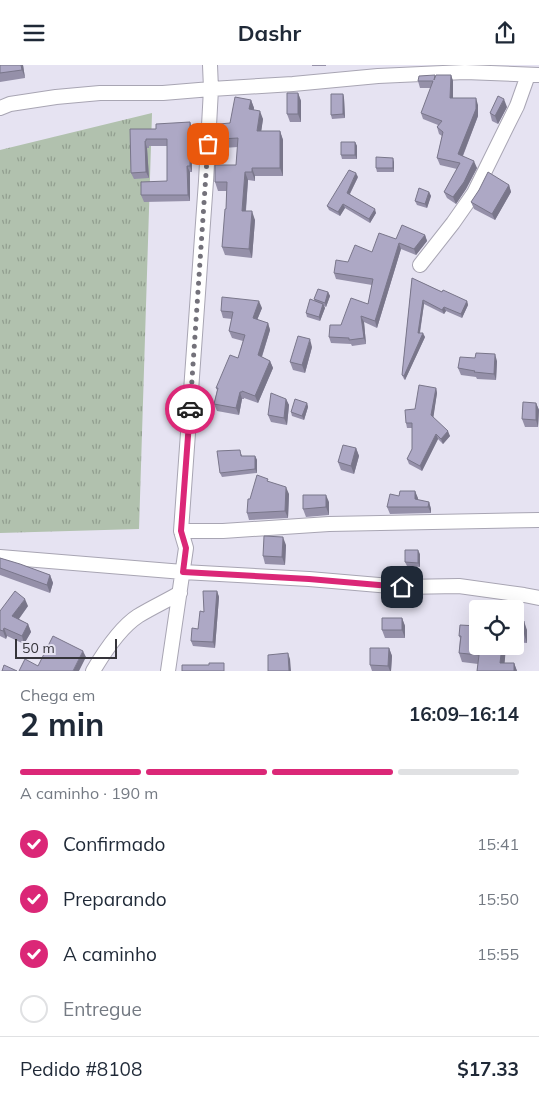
<!DOCTYPE html>
<html lang="pt">
<meta charset="utf-8">
<style>
body{margin:0;font-family:Mulish,sans-serif;background:#f2f2f3;color:#1f2937;height:100vh;display:flex;flex-direction:column;font-size:19px;white-space:nowrap}
*{box-sizing:border-box;margin:0}
p{font-size:16px;color:#747a83}
.icon{flex:none;width:28px;height:28px;fill:none;stroke:currentColor;stroke-width:2;stroke-linecap:round;stroke-linejoin:round}
.map{position:relative;height:606px;overflow:hidden}
.details{display:flex;flex-direction:column;background:#fff;flex:1}
.details>*{flex:none}
.tools{position:absolute;left:469px;top:535px;display:grid;gap:10px}
.tools a{display:grid;place-items:center;width:55px;height:55px;border-radius:5px;background:#fff;box-shadow:0 5px 20px #0002;font-size:25px}
.scale{position:absolute;left:15px;bottom:12px;width:102px;box-sizing:border-box;padding-left:5px;border:2px solid #35343a;border-top:0;font-size:14px;line-height:18px;white-space:nowrap;color:#35343a;-webkit-text-stroke:4px #e6e3f2;paint-order:stroke}
.pin{position:absolute;display:grid;place-items:center;width:42px;height:42px;color:#fff;margin:-21px;border-radius:10px;box-shadow:0 2px 8px #0006}
.courier{position:absolute;display:grid;place-items:center;width:50px;height:50px;margin:-25px;border:4px solid #db2777;border-radius:50%;background:#fff;color:#222;box-shadow:0 1px 6px #0007}
.head em{font-style:normal;font-weight:700}
.head div{display:flex;flex-direction:column-reverse}
.head{display:flex;align-items:center;justify-content:space-between;height:85px;padding:0 20px}
h1{font-size:32px;font-weight:700;line-height:38px}
.bar{display:grid;grid-template-columns:repeat(4,1fr);gap:8px 5px;align-content:center;height:60px;padding:0 20px}
.bar i{height:6px;border-radius:4px;background:#e0e1e3}
.bar .selected{background:#db2777}
.bar p{grid-column:span 4}
.line{display:flex;align-items:center;gap:12px;padding:0 20px;border-top:1px solid #e0e1e3}
.line div{flex:1}
ol{padding:0 20px;list-style:none}
li{display:flex;align-items:center;gap:15px;height:55px}
li p{margin-inline-start:auto}
li .icon{padding:5px;border-radius:50%;background:#db2777;color:#fff;stroke-width:4}
li:last-child{color:#747a83}
li i{width:28px;height:28px;border:2px solid #e0e1e3;border-radius:50%}
header{display:flex;justify-content:space-between;align-items:center;height:65px;padding:0 20px;background:#fff;font-size:22px;font-weight:700}
.map>svg:first-child{display:block}
</style>
<header><svg class="icon" aria-label="menu" viewBox="0 0 24 24"><path d="M4 6h16M4 12h16M4 18h16"/></svg>Dashr<svg class="icon" aria-label="share" viewBox="0 0 24 24"><path d="M12 15V3M7 8l5-5 5 5M5 13v7h14v-7"/></svg></header>
<div class="map">
<svg width="539" height="606" viewBox="0 0 539 606">
<defs>
<pattern id="grass-tufts" width="24" height="20" patternUnits="userSpaceOnUse" patternTransform="scale(1.25)"><rect width="24" height="20" fill="#b1c1ae"/><path d="M3 7l-1-3M5 7V3M7 7l1-3M15 17l-1-3M17 17v-4M19 17l1-3" fill="none" stroke="#919e8f"/></pattern>
</defs>
<rect width="100%" height="100%" fill="#e6e3f2"/>
<!-- grass -->
<path fill="url(#grass-tufts)" d="M152,48L139,464L0,468V85Z"/>
<g fill="none" stroke-linecap="round" stroke-linejoin="round">
<!-- minor casing -->
<g stroke="#a8a5b3" stroke-width="16">
<path id="minor" d="M0,43L10,39L56,32L100,28H163L211,24L293,19L378,11L465,7L539,10
M420,200L453,158L474,128L507,61L517,41L528,10
M181,466H223L329,459L539,455
M0,492L183,507L309,514L402,522L459,521L524,530L539,533
M93,606C103,589 121,562 138,551C151,543 166,536 180,528
M168,606L186,483L181,466L206,116L211,24L210,0"/>
</g>
<!-- minor -->
<use href="#minor" stroke="#fff" stroke-width="14"/>
</g>
<!-- wall -->
<path fill="#9590a9" d="M0,0H23L25,13L0,17Z
M312,0H326V1H312Z
M451,10L453,16V33L478,40V51L463,91L477,103L466,124L456,139L447,133L444,127L457,104L440,100L437,93L442,71L439,69L437,62L438,60L423,54L421,48L431,23H420L418,16L435,12Z
M298,28L301,36V57H290L287,49Z
M343,29L344,33L345,53L332,54L331,50Z
M251,35L254,43V45L263,54L261,66H280L283,75V111H255V116L248,115L246,146L255,155L252,193L225,190L222,182L226,144L227,126H218L215,117L236,100L238,82L223,83L220,74L230,58Z
M507,42L498,59L492,56L490,48Z
M190,57L192,64V107H190V136L144,137L141,130L167,116V81H149V83H147L149,113L134,114L131,108L130,64H156Z
M355,77L357,81V94H342L341,90Z
M394,97V107H377L376,103Z
M358,112L350,129L376,148L370,158L345,143L340,151L329,145L327,141Z
M509,120L511,127L495,155L474,144L471,137Z
M429,127L431,131L427,143L417,140L415,136Z
M425,170L427,176L416,190L401,184L377,263L364,257L366,279L352,281L351,279L331,278L329,272L341,260L368,239L372,220L336,214L334,208L348,197L372,187L396,174Z
M412,213L442,227L467,236L468,240L462,253L446,246L444,249L424,239L420,268L425,272L405,315L404,314L402,310Z
M328,227L330,231L326,242L324,241L325,243L320,256L307,252L306,248L315,236L314,234Z
M262,243L257,255L268,258L270,265L262,292L270,296L273,303L258,338L244,333V334H242L239,350L217,346L214,339L217,325L216,323L238,293L243,276L232,273L229,266L232,254L223,253L221,246Z
M312,282L305,308L293,305L290,297Z
M475,293L497,296L496,315L477,314L476,312L461,310L458,303Z
M436,323L437,328L433,352L450,371L443,379L438,374L422,406L409,399L407,394L412,384V363H407L406,358L415,344Z
M286,334L289,340L287,360L271,357L268,350Z
M307,338L308,342L304,355L292,351L291,347Z
M536,338L539,345L538,362H525L522,354Z
M356,383L359,391L354,409L341,405L338,397Z
M242,389V391H255L257,395V408L222,412L220,408Z
M269,417L289,429L288,453L249,455L247,448L250,434Z
M415,426L418,435L429,437L431,444V448L390,449L387,442Z
M329,437V450L306,452L303,444Z
M286,480L285,500L265,499L263,491Z
M420,489V502L407,501L405,497Z
M0,493L50,510L53,518L50,528L0,510Z
M217,526L219,532L215,583L193,581L191,576L198,564L204,547Z
M28,541L19,554L28,559L31,567L24,579L7,571L6,574L0,571V546Z
M402,553L405,561V573H385L382,565Z
M515,556L527,565V578L515,577Z
M478,561V581H506L504,598H514L517,606H477L478,599L462,597L459,588L460,573L459,571Z
M389,583L392,591L391,606H372L370,600Z"/>
<!-- shaded-wall -->
<path fill="#79768a" d="M21,0H23L25,13L22,5Z
M451,10L453,16V40L450,33Z
M298,28L301,36V57L298,49Z
M343,29L344,33L345,53L343,49Z
M476,33L478,40V51L461,95L458,89Z
M504,34L507,42L498,59L495,51Z
M251,35L254,43L252,52L249,44Z
M260,46L263,54L260,75L257,66Z
M190,57L192,64V107L190,101Z
M280,66L283,75V111L280,103Z
M145,76L147,83L149,113L146,107Z
M355,77L357,81V94L355,90Z
M393,93L394,97V107L393,103Z
M474,96L477,103L466,124L456,139L453,132Z
M187,101L190,107V136L188,130Z
M252,103L255,111V116L252,107Z
M245,107L248,115L245,154L242,146Z
M356,108L358,112L348,132L347,128Z
M509,120L511,127L495,155L492,149Z
M429,127L431,131L427,143L425,139Z
M343,139L345,143L340,151L338,147Z
M375,144L376,148L370,158L369,154Z
M252,146L255,155L252,193L249,184Z
M425,170L427,176L416,190L414,184Z
M399,178L401,184L377,263L375,256Z
M328,227L330,231L326,242L325,238Z
M423,235L424,239L419,272L418,268Z
M259,236L262,243L255,260L253,253Z
M467,236L468,240L462,253L461,249Z
M323,239L325,243L320,256L319,252Z
M444,242L446,246L444,249L442,245Z
M361,251L364,257L366,279L364,273Z
M268,258L270,265L260,297L258,290Z
M423,268L425,272L405,315L404,311Z
M310,274L312,282L305,308L302,300Z
M495,289L497,296L496,315L494,309Z
M270,296L273,303L258,338L255,331Z
M436,323L437,328L433,355L431,350Z
M240,327L242,334L239,350L236,343Z
M286,334L289,340L287,360L284,353Z
M307,338L308,342L304,355L302,351Z
M536,338L539,345L538,362L536,355Z
M448,366L450,371L443,379L441,374Z
M436,369L438,374L422,406L420,401Z
M356,383L359,391L354,409L351,401Z
M255,391L257,395V408L255,404Z
M286,422L289,429L288,453L285,446Z
M415,426L418,433V441L415,434Z
M326,430L329,437V450L326,442Z
M429,437L431,444V448L428,442Z
M283,472L286,480L285,500L282,492Z
M418,485L420,489V502L418,498Z
M50,510L53,518L50,528L47,520Z
M217,526L219,532L215,583L213,577Z
M25,534L28,541L15,559L12,551Z
M402,553L405,561V573L402,565Z
M524,556L527,565V578L524,569Z
M28,559L31,567L24,579L22,571Z
M4,563L7,571L6,574L3,566Z
M502,581H506L504,606L500,598Z
M389,583L392,591L391,606H390L388,601Z
M83,586L86,592L79,606H73Z
M288,588L290,594L291,606H289Z
M514,598L517,606H514Z"/>
<!-- building -->
<path fill="#ada8c5" stroke="#79768a" d="M0,0H21L22,5L0,8Z
M435,10L434,15L436,10H451L450,33H476V44L458,89L474,96L464,117L453,132L444,127L460,98L437,93L443,67L437,62L442,56L421,48L433,16H418L419,11Z
M287,28H298V49H287Z
M331,29H343V49L331,50Z
M498,31L504,34L495,51L490,48Z
M235,32L251,35L249,44L260,46L257,66H280V103H252V107H245L242,146H252L249,184L222,182L225,144H226L227,117H215V100H236L238,73L220,74L219,59L230,58Z
M190,57V101H187L188,130H141V117L167,116V74H146V76H145L146,107L131,108L130,64H156V59Z
M341,77H355V90H341Z
M376,92L393,93V103H376Z
M349,105L356,108L347,128L375,144L369,154L343,139L338,147L327,141Z
M488,107L509,120L492,149L471,137L479,125Z
M419,123L429,127L425,139L415,136Z
M402,160L425,170L414,184L399,178L375,256L361,251L364,273L349,275V273L329,272L330,260H341L351,233L368,239L373,214L334,208L336,195L348,197L355,180L372,187L379,168L396,174Z
M412,213L442,227L443,225L467,236L461,249L444,242L442,245L423,235L418,268H423L404,311L402,310Z
M318,224L328,227L325,238L314,234Z
M222,232L259,236L253,253L268,258L258,290L270,296L255,331L242,326V327H240L236,343L214,339L218,323H216L230,290L238,293L245,270L229,266L233,247L221,246Z
M310,234L323,239L319,252L306,248Z
M298,271L310,274L302,300L290,297Z
M476,288L495,289L494,309L474,307L475,306L458,303L460,292L475,293Z
M419,320L436,323L431,350L448,366L441,374L436,369L420,401L407,394L412,384V358H406L405,345L415,344Z
M271,328L286,334L284,353L268,350Z
M295,334L307,338L302,351L291,347Z
M523,337L536,338V355L522,354Z
M343,380L356,383L351,401L338,397Z
M240,385L241,391H255V404L220,408L217,386Z
M257,410L268,414L267,416L286,422L285,446L247,448L248,434H250Z
M400,426H415V434L429,437L428,442H387L390,429L399,431Z
M303,430H326V442L303,444Z
M264,471L283,472L282,492L263,491Z
M405,485H418V498L405,497Z
M0,493L20,499L50,510L47,520L0,503Z
M15,526L25,534L12,551L28,559L22,571L4,563L3,566L0,565V546Z
M203,526H217L213,577L191,576L192,563L198,564L200,546L204,547Z
M382,553H402V565H382Z
M515,556H524V569L515,568Z
M460,560L478,561V581H502L500,598H514V606H477L479,590L459,588L461,571H459Z
M53,571L83,586L73,606H19L25,594L38,601Z
M370,583H389L388,601L370,600Z
M288,588L289,606H268V590Z
M209,598H224V606H182V600H209Z
M4,600L17,606H2Z"/>
<g fill="none" stroke-linecap="round" stroke-linejoin="round">
<!-- done -->
<path stroke="#73717a" stroke-width="5" stroke-dasharray="0 9" d="M190,344L208,79"/>
<!-- route -->
<path stroke="#db2777" stroke-width="6" d="M190,344L181,466L186,483L183,507L309,514L402,522"/>
</g>
</svg>
<div class="tools">
<a><svg class="icon" aria-label="locate" viewBox="0 0 24 24"><circle cx="12" cy="12" r="6"/><path d="M12 2v4M12 18v4M2 12h4M18 12h4"/></svg></a>
</div>
<div class="scale">50 m</div>
<div class="pin" style="left:208px;top:79px;background:#ea580c"><svg class="icon" aria-label="bag" viewBox="0 0 24 24"><path d="M5 8h14l-1 12H6zM9 8a3 3 0 0 1 6 0"/></svg></div>
<div class="pin" style="left:402px;top:522px;background:#1f2937"><svg class="icon" aria-label="home" viewBox="0 0 24 24"><path d="M3 11l9-7 9 7M6 9v11h12V9"/></svg></div>
<div class="courier" style="left:190px;top:344px"><svg class="icon" aria-label="car" viewBox="0 0 24 24"><path d="M5 17H2v-5l4-1 3-4h7l3 4 3 1v5h-3M9 17h6M6 11h13"/><circle cx="7" cy="17" r="2"/><circle cx="17" cy="17" r="2"/></svg></div>
</div>
<section class="details">
<div class="head"><div><h1>2 min</h1><p>Chega em</p></div><em>16:09–16:14</em></div>
<div class="bar"><i class="selected"></i><i class="selected"></i><i class="selected"></i><i></i><p>A caminho · 190 m</p></div>
<ol>
<li><svg class="icon" aria-label="check" viewBox="0 0 24 24"><path d="M5 12l5 5 9-10"/></svg>Confirmado<p>15:41</p></li>
<li><svg class="icon" aria-label="check" viewBox="0 0 24 24"><path d="M5 12l5 5 9-10"/></svg>Preparando<p>15:50</p></li>
<li><svg class="icon" aria-label="check" viewBox="0 0 24 24"><path d="M5 12l5 5 9-10"/></svg>A caminho<p>15:55</p></li>
<li><i></i>Entregue</li>
</ol>
<div class="line" style="height:65px"><div>Pedido #8108</div><b>$17.33</b></div>
</section>
